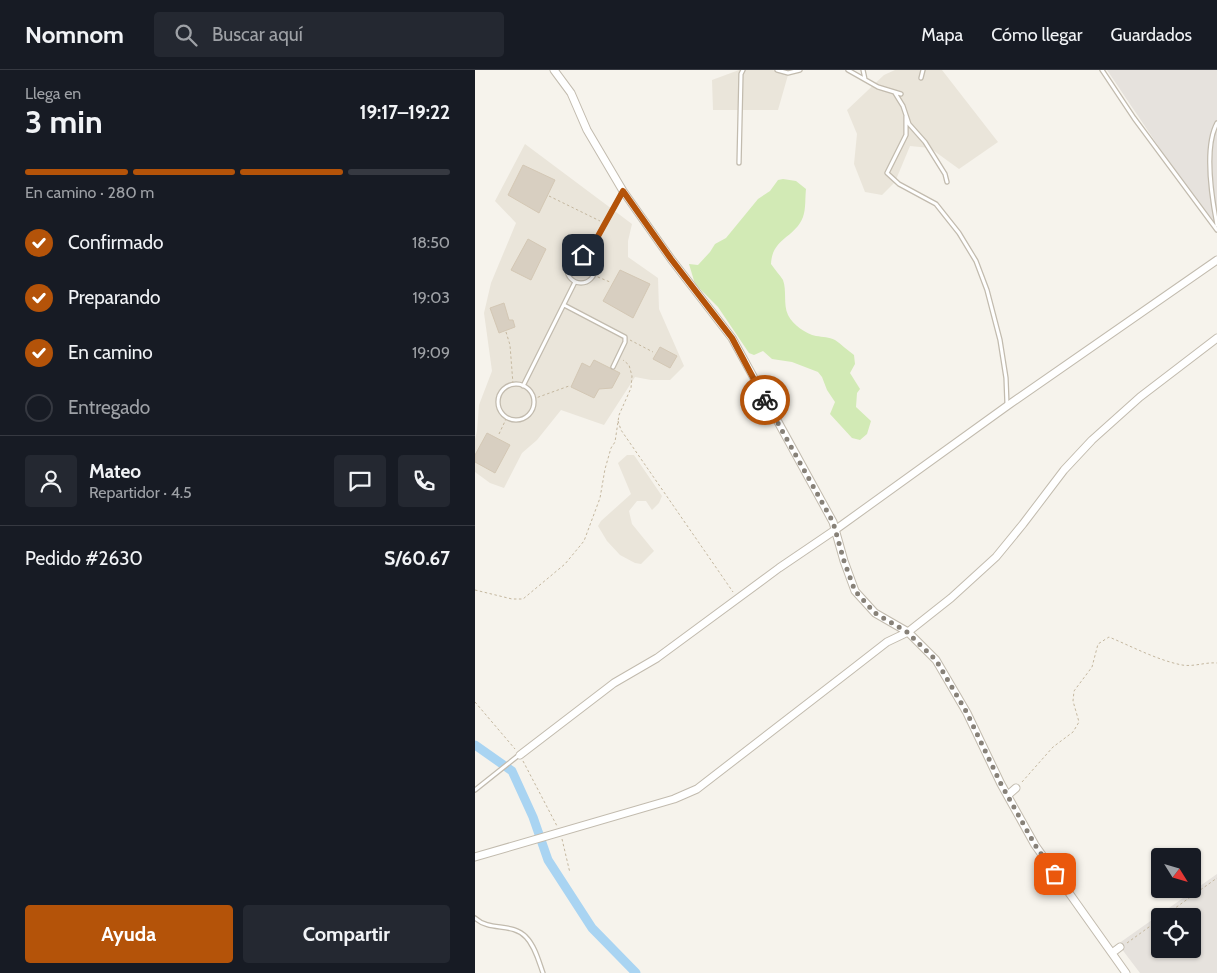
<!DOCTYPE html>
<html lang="es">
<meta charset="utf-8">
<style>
body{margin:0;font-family:Cabin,sans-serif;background:#242831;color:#f1f3f6;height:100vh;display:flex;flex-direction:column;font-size:19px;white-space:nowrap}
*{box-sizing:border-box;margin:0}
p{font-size:16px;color:#9ea1a6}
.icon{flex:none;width:28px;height:28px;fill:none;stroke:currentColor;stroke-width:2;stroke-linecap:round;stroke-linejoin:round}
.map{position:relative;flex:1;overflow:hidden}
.side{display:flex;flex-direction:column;background:#171b24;width:475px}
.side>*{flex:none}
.needle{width:32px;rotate:127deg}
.buttons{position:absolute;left:676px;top:778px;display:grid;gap:10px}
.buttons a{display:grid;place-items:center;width:50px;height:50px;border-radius:5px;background:#171b24;box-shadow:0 1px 4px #0004;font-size:25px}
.pin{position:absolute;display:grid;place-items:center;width:42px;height:42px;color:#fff;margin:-21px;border-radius:10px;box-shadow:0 2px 8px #0006}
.courier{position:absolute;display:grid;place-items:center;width:50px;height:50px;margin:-25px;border:4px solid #b45309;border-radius:50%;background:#fff;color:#222;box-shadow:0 1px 6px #0007}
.head em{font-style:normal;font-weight:700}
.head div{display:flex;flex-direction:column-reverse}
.head{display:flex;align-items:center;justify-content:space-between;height:85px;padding:0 25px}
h1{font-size:32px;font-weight:700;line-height:38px}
.bar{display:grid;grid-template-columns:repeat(4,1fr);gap:8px 5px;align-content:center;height:60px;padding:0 25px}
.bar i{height:6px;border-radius:4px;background:#363941}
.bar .current{background:#b45309}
.bar p{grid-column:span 4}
.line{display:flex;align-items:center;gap:12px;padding:0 25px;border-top:1px solid #363941}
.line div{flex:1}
.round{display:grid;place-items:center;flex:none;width:52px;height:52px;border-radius:5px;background:#242831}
ol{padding:0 25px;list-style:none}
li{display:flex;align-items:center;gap:15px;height:55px}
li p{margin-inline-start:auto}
li .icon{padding:5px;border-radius:50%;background:#b45309;color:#fff;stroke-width:4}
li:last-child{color:#9ea1a6}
li i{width:28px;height:28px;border:2px solid #363941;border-radius:50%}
.button{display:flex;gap:10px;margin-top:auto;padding:10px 25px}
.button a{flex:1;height:58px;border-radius:5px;background:#b45309;color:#fff;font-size:20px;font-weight:700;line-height:58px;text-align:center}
.button a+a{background:#242831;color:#f1f3f6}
header{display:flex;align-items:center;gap:30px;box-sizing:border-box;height:70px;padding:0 25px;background:#171b24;border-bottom:1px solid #363941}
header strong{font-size:24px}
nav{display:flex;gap:28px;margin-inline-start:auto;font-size:18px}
.search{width:350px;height:45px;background:#242831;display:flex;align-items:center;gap:12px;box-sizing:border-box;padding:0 18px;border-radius:5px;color:#9ea1a6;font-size:19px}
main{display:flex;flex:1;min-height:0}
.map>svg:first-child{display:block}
</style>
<header>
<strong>Nomnom</strong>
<div class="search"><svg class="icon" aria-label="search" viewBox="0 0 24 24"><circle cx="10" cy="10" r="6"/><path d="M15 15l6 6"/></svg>Buscar aquí</div>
<nav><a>Mapa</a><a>Cómo llegar</a><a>Guardados</a></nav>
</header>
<main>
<section class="side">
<div class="head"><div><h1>3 min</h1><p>Llega en</p></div><em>19:17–19:22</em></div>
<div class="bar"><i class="current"></i><i class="current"></i><i class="current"></i><i></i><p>En camino · 280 m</p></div>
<ol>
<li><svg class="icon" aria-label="check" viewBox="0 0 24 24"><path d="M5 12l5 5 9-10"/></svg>Confirmado<p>18:50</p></li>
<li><svg class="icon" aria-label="check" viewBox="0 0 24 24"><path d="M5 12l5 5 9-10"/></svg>Preparando<p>19:03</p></li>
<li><svg class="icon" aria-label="check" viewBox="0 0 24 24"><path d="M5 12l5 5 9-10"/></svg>En camino<p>19:09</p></li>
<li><i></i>Entregado</li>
</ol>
<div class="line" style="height:90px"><a class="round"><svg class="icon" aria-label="person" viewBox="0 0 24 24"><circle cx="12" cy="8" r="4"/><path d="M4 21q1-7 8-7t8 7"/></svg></a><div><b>Mateo</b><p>Repartidor · 4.5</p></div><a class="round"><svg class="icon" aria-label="chat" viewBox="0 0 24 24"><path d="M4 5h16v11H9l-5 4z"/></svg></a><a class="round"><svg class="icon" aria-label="phone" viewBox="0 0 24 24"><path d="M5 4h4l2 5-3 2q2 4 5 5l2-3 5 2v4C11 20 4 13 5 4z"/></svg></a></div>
<div class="line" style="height:65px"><div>Pedido #2630</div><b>S/60.67</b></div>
<div class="button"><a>Ayuda</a><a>Compartir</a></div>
</section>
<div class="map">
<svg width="742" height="903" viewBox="0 0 742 903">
<rect width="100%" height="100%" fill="#f6f3ec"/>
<!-- residential -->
<path fill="#eae5da" d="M264,0H298L313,5L303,40H238L237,10Z
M420,0H467L523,72L484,99L455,78L435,76L420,112L407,125L390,122L379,94L382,64L372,40L409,5Z
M50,74L157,154L153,171V187L183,208L184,239L209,296L195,310H176L160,307L129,355L86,340L62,370L47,383L29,418L15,413L0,402V369L2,361L4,335L17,301L9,243L16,213L41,153L20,131Z
M152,385H159L187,426L184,433L177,440L171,431H162L154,441L157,454L179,481L166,494L160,493L145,485L132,471L123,456L126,451L156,424L143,393Z"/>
<!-- industrial -->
<path fill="#e6e2dd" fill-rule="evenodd" d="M632,0H742V157L688,83Z
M742,804V903H665L643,874ZM685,846H718V879H685Z"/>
<!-- green -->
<path fill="#d2eab5" d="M308,109L321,111L331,119C330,127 331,139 328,147C320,168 297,168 296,194C300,200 305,205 308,210C312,221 308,234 313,245C318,255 331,264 341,266C348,267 354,267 360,270C366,274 372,280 379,285L380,294L375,303L385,319L382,323L381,337L396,351L392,364L385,370L377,368L355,344L360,332L352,320L347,307L343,302L317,292L297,289L288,281L279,285L274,283L243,237L220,214L214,194L223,195L235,182L240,174L251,168L283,129L295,121L303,110Z"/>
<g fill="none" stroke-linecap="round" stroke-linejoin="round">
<!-- canal -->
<path stroke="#a9d4f2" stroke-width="9" d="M0,675L37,701L58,747L73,790L117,858L161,903"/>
</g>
<!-- building -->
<path fill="#d8cfc1" stroke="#d3c7b4" d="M48,95L80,110L64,143L33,125Z
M53,169L71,179L56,210L36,200Z
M145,200L175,214L158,248L128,231Z
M29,233L34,250H38L40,257L24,263L15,238Z
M185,277L202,286L195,298L178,289Z
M119,290L145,303L137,318L124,319L119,328L96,317L107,293L115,297Z
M12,363L35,375L20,403L0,392V385Z"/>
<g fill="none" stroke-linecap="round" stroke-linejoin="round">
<!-- service casing -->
<g stroke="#c2bbae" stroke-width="5.5">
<path id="service" d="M302,0L313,3L325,0
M373,0L403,17L426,24
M388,0L390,9
M627,0L659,48L742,160
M446,8L448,0
M420,23L428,36L434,54L450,72L470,104L472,112
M431,46V65L412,103L424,114L461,134L484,163L501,191L512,220L525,270L531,308L532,334
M742,53C729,77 737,129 742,155
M264,93L266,4L268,0
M92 199a14 14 0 1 1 28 0a14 14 0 1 1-28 0Z
M112,186L148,121
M89,235L150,267V272L138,297
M23 332a18 18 0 1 1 36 0a18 18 0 1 1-36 0Z
M48,316L100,212
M0,720L44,685
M0,848C15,862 37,852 51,867C60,876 64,892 68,903"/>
</g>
<!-- minor casing -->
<g stroke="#c2bbae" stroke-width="9">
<path id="minor" d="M79,0L96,23L112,60L148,121L196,189L257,268L358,452L369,491L380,521L400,543L433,562L461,590L492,643L526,714L560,775L651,903
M45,685L139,613L182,588L304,498L360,460L532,336L742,190
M533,725L541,718
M0,787L199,729L222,719L376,600L412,572L433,562L476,528L521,487L548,454L589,400L617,370L665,327L742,268
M637,883L645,877"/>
</g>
<!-- path -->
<path stroke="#c4b79f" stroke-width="1" stroke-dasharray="2.5 2.5" stroke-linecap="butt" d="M74,126L125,151
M118,205L135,212
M31,262L35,275L38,314
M155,270L178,282
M58,329L94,316
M143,351L146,360L258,522
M24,364L32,347
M0,520L37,529H48L90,494L109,471L125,428L130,399L136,378L140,372L144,345L156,318L157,306L154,295L148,290
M0,632L40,679
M48,691L82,756
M547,712L578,677L598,662L604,652L598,631L599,621L617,597L623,574L634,567C658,577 682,590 707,595C719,597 730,592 742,593
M87,769L95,803
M689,846L742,808
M652,873L685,849"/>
<!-- service -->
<use href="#service" stroke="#fff" stroke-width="3"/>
<!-- minor -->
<use href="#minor" stroke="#fff" stroke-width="7"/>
</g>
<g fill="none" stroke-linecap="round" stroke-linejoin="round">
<!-- done -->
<path stroke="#878178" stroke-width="5" stroke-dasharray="0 9" d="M290,330L358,452L369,491L380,521L400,543L432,562L461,590L492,643L526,714L560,775L580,804"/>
<!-- route -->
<path stroke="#b45309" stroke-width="6" d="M108,185L112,186L148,121L196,189L257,268L290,330"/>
</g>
</svg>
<div class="buttons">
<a><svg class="needle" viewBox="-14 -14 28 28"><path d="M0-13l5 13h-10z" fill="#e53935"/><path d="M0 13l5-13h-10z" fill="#9ea1a6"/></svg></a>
<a><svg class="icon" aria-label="locate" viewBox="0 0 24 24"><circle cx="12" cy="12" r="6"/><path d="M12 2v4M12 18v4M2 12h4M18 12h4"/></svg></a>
</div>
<div class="pin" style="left:580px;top:804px;background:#ea580c"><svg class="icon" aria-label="bag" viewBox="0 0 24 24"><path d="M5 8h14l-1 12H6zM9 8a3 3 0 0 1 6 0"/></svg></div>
<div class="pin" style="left:108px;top:185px;background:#1f2937"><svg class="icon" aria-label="home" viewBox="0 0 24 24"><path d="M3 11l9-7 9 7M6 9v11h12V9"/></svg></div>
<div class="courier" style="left:290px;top:330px"><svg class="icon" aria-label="bike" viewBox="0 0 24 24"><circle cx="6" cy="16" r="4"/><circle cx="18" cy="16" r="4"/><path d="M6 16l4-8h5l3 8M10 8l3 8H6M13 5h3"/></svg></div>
</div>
</main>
